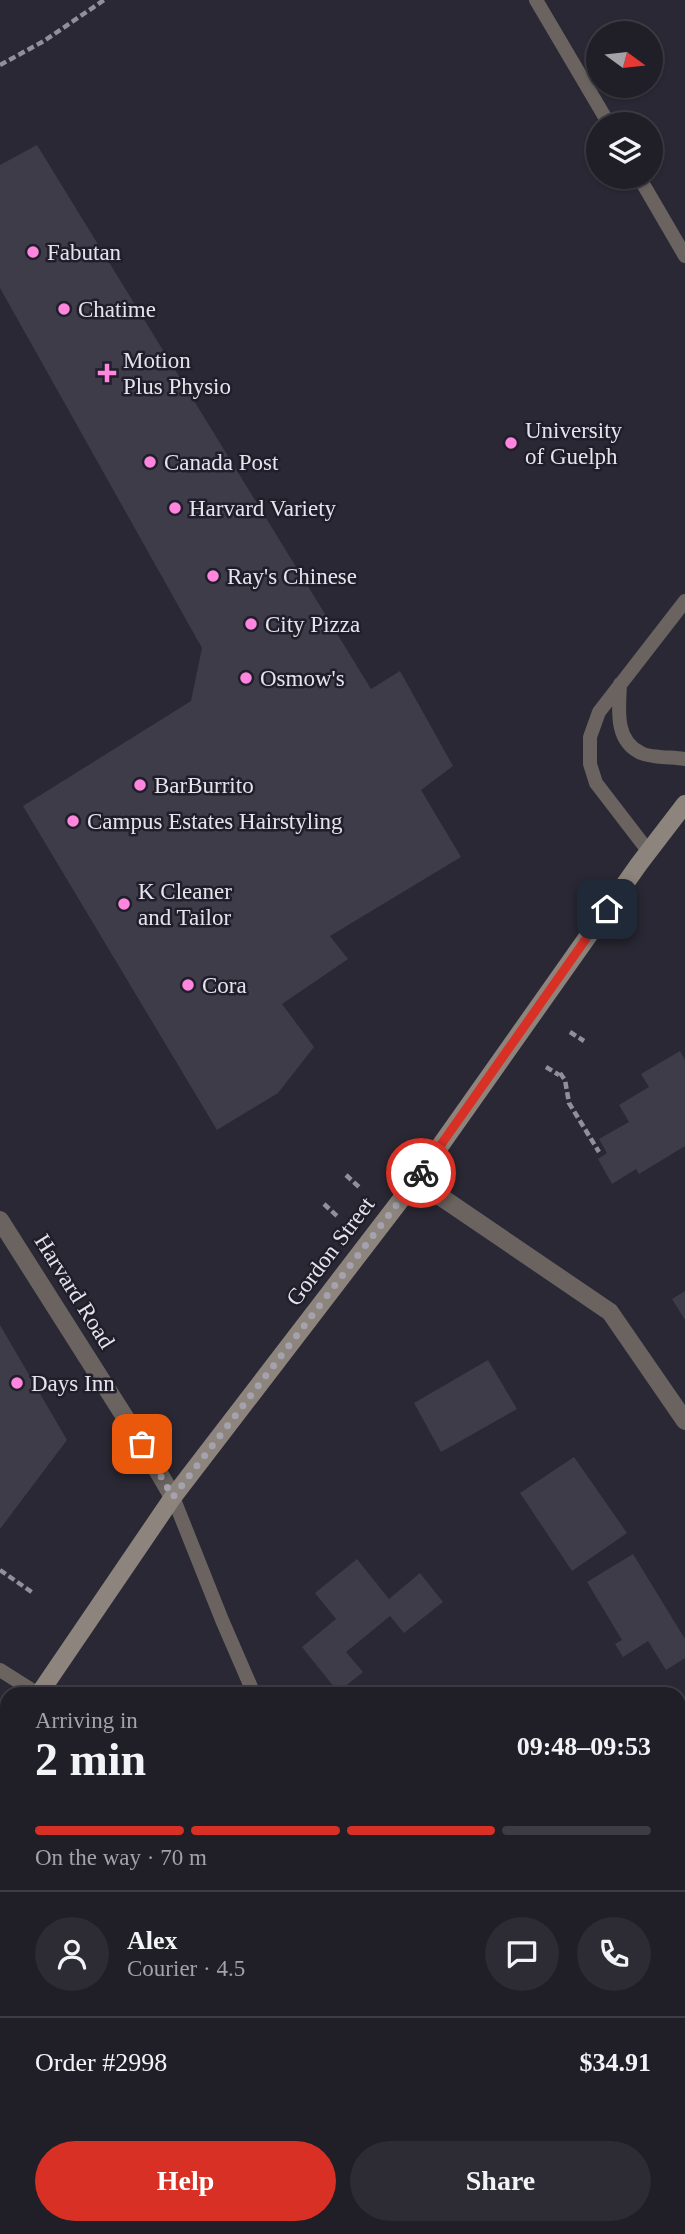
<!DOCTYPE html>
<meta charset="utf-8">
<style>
body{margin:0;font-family:Georgia,serif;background:#2d2b33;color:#f1f3f6;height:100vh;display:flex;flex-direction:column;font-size:26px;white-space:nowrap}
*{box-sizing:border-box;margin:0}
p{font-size:23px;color:#a2a2a7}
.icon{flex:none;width:38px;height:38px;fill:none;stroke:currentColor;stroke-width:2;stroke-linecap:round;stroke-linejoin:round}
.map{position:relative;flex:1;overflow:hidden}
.side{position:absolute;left:0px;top:1687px;width:686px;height:548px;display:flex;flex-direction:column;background:#201e27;border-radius:21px 21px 0 0;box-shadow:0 2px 5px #0004,0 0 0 2px #3d3c44}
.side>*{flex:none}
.needle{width:46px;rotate:105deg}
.controls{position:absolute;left:586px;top:21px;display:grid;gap:14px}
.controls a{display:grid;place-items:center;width:77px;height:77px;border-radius:50%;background:#201e27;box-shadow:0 2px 5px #0004,0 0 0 2px #3d3c44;font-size:35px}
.pin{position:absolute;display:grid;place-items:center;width:60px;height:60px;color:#fff;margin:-30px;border-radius:14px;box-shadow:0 4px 10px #0006}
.courier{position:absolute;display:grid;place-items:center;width:70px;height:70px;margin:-35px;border:5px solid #d93025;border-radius:50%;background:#fff;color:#222;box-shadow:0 2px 9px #0007}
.head em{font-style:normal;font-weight:600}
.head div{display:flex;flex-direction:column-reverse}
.head{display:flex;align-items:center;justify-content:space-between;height:119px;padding:0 35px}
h1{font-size:46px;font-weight:600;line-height:52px}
.bar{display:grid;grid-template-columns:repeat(4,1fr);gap:10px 7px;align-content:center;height:84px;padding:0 35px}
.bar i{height:9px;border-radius:5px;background:#3d3c44}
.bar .selected{background:#d93025}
.bar p{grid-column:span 4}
.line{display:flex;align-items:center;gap:18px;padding:0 35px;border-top:2px solid #3d3c44}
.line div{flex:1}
.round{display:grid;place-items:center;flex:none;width:74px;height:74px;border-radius:37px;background:#2d2b33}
.cta{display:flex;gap:14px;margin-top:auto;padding:14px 35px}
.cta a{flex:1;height:80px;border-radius:42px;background:#d93025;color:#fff;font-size:28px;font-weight:600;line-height:80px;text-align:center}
.cta a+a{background:#2d2b33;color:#f1f3f6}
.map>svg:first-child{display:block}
</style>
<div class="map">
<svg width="685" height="2234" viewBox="0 0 685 2234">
<rect width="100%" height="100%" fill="#2a2834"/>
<!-- building -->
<path fill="#3e3c49" d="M37,145L371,689L400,671L453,766L421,790L461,857L330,936L348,959L282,1004L314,1047L278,1093L217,1130L23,806L191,701L202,648L0,288V165Z
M680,1051L685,1060V1146L639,1174L636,1169L612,1184L598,1159L607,1153L599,1139L629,1122L619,1105L649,1087L641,1074Z
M685,1291V1320L672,1299Z
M0,1325L67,1440L0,1529Z
M488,1360L517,1409L441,1452L414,1403Z
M574,1457L627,1533L572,1571L520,1493Z
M633,1554L685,1639V1658L666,1670L648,1641L623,1657L615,1644L622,1640L587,1582Z
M357,1559L389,1599L420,1573L443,1602L404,1633L390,1616L346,1652L363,1672L338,1692L302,1647L336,1619L315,1593Z
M685,1710V1738L679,1728V1714Z
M7,1899V2083L0,2087V1903Z
M679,1948L685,1958V1980L679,1984Z
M685,2083V2141L679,2144V2086Z
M517,2228H553L544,2234H521Z"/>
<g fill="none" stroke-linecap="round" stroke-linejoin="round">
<!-- path -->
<path stroke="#918f99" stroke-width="4.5" stroke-dasharray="7 3.5" stroke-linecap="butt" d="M0,65L44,41L104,0
M570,1032L584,1041
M546,1067L559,1075
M560,1073L565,1080L569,1103L599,1152
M346,1175L359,1187
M324,1204L337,1216
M0,1570L33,1593"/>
<!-- lane -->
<path stroke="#6a635f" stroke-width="14" d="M536,0L609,124
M639,177L685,256
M620,684C619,708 614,741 641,753C650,758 674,757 685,759
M649,852L596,783L590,764V737L599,712L685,601
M173,1497L222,1620L254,1694
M0,1670L38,1694
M0,2151L7,2162
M48,2228L52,2234"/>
<!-- street -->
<path stroke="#6a635f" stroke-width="18" d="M416,1180L610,1312L685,1421
M0,1220L142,1444L173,1497"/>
<!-- secondary -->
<path stroke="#8d847d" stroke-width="18" d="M39,1694L173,1497L416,1180L639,864L685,804
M0,1752L7,1741"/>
</g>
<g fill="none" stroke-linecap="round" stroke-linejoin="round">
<!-- done -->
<path stroke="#a4a2ac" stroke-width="7" stroke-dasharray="0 12.6" d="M142,1444L173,1497L421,1173"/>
<!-- route -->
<path stroke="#d93025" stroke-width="9" d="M421,1173L607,909"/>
</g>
<!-- markers -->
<g fill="#ff85df" stroke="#201e2a" stroke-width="2.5">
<circle cx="33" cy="252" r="7"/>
<circle cx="64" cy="309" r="7"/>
<path d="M103.5 362.5h7v7h7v7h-7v7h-7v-7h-7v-7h7z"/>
<circle cx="511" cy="443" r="7"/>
<circle cx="150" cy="462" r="7"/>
<circle cx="175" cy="508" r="7"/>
<circle cx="213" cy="576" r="7"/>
<circle cx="251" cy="624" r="7"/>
<circle cx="246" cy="678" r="7"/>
<circle cx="140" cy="785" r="7"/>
<circle cx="73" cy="821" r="7"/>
<circle cx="124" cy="904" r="7"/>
<circle cx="188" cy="985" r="7"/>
<circle cx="17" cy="1383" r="7"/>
</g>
<g text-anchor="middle" stroke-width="5" stroke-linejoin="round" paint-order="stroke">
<!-- poi labels -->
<g font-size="23" fill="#e5e4ec" stroke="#201e2a" text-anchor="start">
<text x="47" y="260">Fabutan</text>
<text x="78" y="317">Chatime</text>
<text x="123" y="368">Motion<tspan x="123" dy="26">Plus Physio</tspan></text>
<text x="525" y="438">University<tspan x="525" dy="26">of Guelph</tspan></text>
<text x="164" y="470">Canada Post</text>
<text x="189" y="516">Harvard Variety</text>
<text x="227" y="584">Ray's Chinese</text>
<text x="265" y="632">City Pizza</text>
<text x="260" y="686">Osmow's</text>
<text x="154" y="793">BarBurrito</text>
<text x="87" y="829">Campus Estates Hairstyling</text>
<text x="138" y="899">K Cleaner<tspan x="138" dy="26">and Tailor</tspan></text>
<text x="202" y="993">Cora</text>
<text x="31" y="1391">Days Inn</text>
</g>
<!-- street labels -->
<g font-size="23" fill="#e5e4ec" stroke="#201e2a">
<text transform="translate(330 1251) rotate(-53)" y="8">Gordon Street</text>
<text transform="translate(75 1291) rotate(58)" y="8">Harvard Road</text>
</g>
</g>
</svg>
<div class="controls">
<a><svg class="needle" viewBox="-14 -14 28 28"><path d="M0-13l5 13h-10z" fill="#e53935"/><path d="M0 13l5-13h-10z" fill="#a2a2a7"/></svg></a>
<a><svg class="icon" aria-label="layers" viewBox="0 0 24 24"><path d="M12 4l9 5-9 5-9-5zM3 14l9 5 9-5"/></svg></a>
</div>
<div class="pin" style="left:142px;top:1444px;background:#ea580c"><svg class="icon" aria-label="bag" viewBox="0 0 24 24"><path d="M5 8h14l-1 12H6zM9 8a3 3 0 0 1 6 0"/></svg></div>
<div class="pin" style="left:607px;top:909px;background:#1f2937"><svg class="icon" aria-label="home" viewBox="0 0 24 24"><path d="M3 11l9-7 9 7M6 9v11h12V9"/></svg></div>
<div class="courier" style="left:421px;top:1173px"><svg class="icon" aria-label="bike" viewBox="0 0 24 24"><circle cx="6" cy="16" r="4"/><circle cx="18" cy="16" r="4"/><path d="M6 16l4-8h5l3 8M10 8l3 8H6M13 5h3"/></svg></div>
<section class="side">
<div class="head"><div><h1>2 min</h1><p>Arriving in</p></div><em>09:48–09:53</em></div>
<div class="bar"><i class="selected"></i><i class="selected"></i><i class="selected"></i><i></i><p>On the way · 70 m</p></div>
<div class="line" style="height:126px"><a class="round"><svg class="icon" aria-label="person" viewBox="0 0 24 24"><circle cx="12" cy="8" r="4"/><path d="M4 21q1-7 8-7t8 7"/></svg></a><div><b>Alex</b><p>Courier · 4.5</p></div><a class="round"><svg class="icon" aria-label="chat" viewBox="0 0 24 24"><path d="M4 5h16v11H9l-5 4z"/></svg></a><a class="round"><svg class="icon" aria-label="phone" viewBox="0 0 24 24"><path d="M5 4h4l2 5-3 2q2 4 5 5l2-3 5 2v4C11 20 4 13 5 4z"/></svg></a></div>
<div class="line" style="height:91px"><div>Order #2998</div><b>$34.91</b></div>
<div class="cta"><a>Help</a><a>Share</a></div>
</section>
</div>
